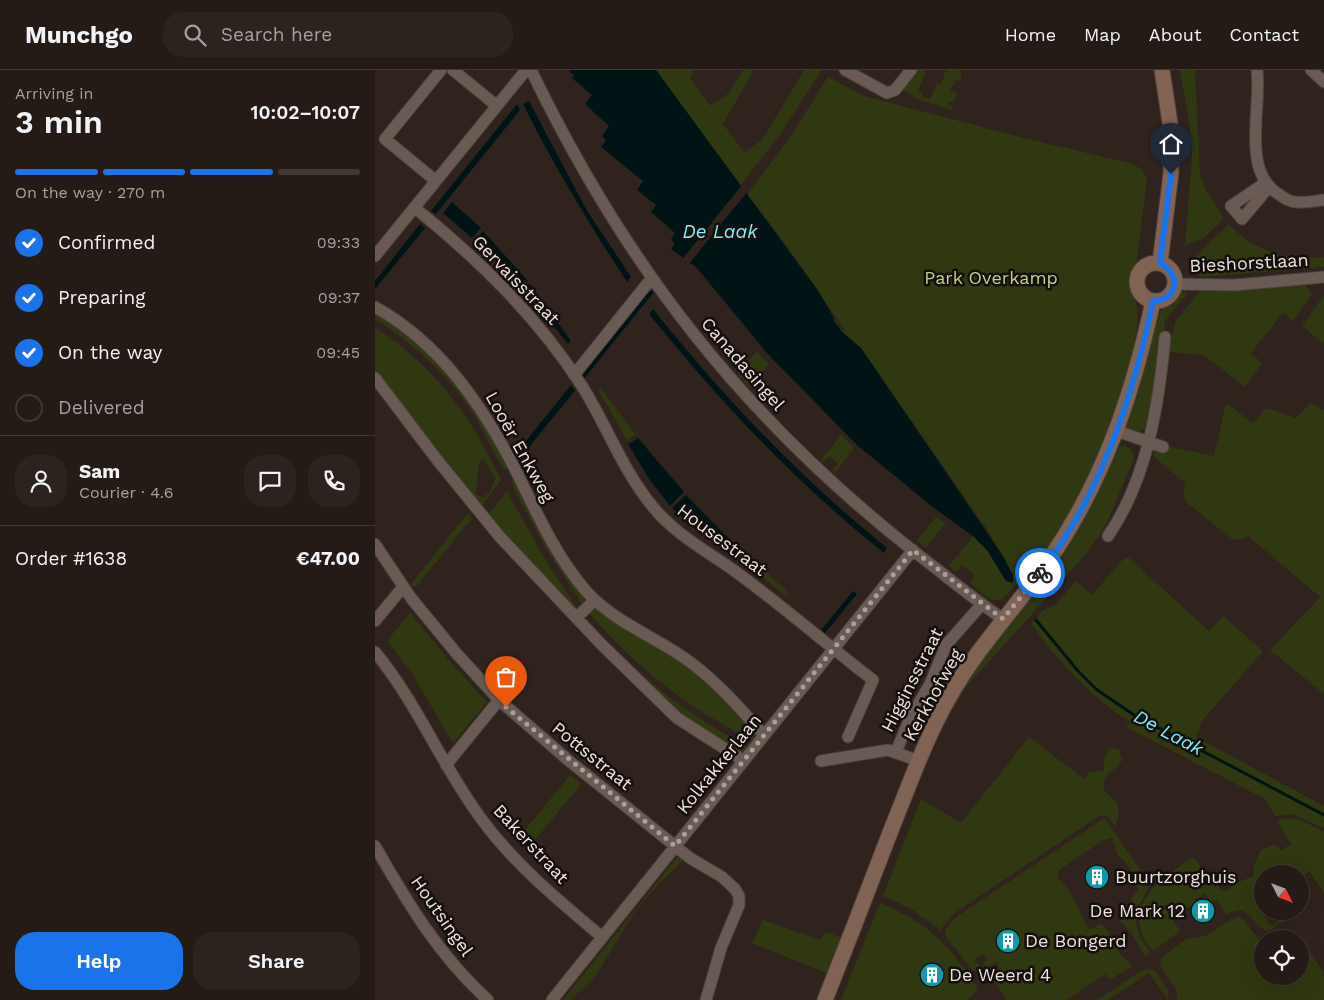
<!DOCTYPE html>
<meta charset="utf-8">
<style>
body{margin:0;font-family:"Work Sans",sans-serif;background:#2c231f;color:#f1f3f6;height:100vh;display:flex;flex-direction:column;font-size:19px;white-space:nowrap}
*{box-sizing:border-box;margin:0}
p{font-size:16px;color:#a3a1a1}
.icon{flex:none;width:28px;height:28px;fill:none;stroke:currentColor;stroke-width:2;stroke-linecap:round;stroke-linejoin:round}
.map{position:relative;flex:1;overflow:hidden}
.drawer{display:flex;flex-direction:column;background:#241a16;width:375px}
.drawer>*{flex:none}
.needle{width:32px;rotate:132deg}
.controls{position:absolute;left:879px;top:795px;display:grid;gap:10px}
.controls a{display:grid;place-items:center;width:55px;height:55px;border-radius:50%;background:#241a16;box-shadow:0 5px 20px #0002,0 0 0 1px #413835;font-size:25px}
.pin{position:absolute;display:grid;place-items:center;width:42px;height:42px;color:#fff;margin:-51px -21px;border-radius:50% 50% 50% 0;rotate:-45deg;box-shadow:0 0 5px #0007}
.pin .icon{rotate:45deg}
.courier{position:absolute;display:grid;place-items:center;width:50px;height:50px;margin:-25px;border:4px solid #1a73e8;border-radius:50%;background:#fff;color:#222;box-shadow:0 1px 6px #0007}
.overview em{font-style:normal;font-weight:600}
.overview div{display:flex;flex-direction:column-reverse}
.overview{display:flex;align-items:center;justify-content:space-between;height:85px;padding:0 15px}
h1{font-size:32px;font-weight:600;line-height:38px}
.bar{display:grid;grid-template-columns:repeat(4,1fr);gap:8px 5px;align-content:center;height:60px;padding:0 15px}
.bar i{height:6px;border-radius:4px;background:#413835}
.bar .current{background:#1a73e8}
.bar p{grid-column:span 4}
.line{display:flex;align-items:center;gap:12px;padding:0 15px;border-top:1px solid #413835}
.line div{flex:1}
.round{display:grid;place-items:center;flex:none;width:52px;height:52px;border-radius:20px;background:#2c231f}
ol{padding:0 15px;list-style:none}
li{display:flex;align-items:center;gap:15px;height:55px}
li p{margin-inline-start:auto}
li .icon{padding:5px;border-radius:50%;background:#1a73e8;color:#fff;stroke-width:4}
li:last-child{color:#a3a1a1}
li i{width:28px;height:28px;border:2px solid #413835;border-radius:50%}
.action{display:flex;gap:10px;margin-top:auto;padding:10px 15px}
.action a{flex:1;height:58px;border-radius:20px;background:#1a73e8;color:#fff;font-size:20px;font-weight:600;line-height:58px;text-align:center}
.action a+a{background:#2c231f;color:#f1f3f6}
header{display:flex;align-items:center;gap:30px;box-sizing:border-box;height:70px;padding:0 25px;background:#241a16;border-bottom:1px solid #413835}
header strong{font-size:24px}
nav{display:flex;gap:28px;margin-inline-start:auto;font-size:18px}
.search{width:350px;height:45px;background:#2c231f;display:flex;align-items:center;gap:12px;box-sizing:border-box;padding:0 18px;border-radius:20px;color:#a3a1a1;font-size:19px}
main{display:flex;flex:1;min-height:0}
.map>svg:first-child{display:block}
</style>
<header>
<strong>Munchgo</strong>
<div class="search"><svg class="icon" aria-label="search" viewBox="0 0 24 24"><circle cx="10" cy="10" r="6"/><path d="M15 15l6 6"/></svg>Search here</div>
<nav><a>Home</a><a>Map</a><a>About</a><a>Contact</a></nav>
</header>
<main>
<section class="drawer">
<div class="overview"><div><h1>3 min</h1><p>Arriving in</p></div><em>10:02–10:07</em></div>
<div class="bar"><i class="current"></i><i class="current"></i><i class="current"></i><i></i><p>On the way · 270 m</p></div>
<ol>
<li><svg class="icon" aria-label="check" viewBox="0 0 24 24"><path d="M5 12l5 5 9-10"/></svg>Confirmed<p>09:33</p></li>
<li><svg class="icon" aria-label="check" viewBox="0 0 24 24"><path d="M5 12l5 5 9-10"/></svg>Preparing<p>09:37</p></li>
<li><svg class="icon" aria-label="check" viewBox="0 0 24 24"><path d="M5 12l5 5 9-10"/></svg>On the way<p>09:45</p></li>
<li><i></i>Delivered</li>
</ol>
<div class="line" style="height:90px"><a class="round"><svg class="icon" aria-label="person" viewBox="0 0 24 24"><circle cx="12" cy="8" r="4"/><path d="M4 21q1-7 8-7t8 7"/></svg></a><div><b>Sam</b><p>Courier · 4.6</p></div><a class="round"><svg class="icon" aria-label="chat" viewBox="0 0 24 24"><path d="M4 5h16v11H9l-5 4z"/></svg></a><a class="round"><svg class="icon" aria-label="phone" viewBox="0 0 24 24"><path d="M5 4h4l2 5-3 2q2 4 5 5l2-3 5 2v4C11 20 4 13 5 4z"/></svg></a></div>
<div class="line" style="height:65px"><div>Order #1638</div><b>€47.00</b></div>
<div class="action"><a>Help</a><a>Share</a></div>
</section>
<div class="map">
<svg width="949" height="930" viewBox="0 0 949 930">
<rect width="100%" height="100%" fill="#30231e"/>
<!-- green -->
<path fill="#2f3810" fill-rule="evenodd" d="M281,0H319L315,8L336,36L354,23L368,0H379L348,54L369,82L387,70L429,0H447L404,66L365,116Z
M539,0H551L543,21L548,23L547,28L555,29L562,14H566L571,0H586V12L581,10L575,21L582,23L579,32H574L573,36L578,37L577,40L545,30L525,18Z
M805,0H820L825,104L829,117L849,148L829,168L810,176L817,86L815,58Z
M453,7L489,26L641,66L758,94L767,100L772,109L758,220L763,242L761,265L759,283L737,357L696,443L674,476L630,527C614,537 607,521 595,512L600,505L587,495L581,502L574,496L598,466L612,480L631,511L638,505L612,459L486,278L468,262L470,260C439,217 408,167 372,125L415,67Z
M854,154C879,182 912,191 949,187V197L825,207L817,189Z
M930,215L937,224L918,251L908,243L876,283L887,293L870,317L829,285L794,282L800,252L825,221Z
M813,222L790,251L783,304L773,356L765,361L754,360L751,355L763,322L781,247L790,233L804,223Z
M949,225V274L927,256Z
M0,242L56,284L89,320L136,399H129C117,382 109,362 99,345C74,306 39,274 0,249Z
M0,257C63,300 93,342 126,410L106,437L0,304ZM110,389L120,409L115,422L107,428L101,424L104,392Z
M382,281L394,294L375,318L363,304Z
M226,318L261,365L252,370L223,320Z
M851,333L878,353L891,338L921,348L935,333L949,340V624L895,580L945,527L873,466L866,470L857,469L812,433L808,426L810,413L778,386L781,374L839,386Z
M466,365L479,378L460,403L457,400L463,393L454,386L448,392L446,390Z
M745,376H751L756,380L759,388L732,453L713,482L591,617L579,637L575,635L596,605L671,507Z
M139,407L211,527L207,534L170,477L138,417L137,411Z
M132,421L168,486L202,538H199L112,446Z
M93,443L97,448L42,516H38L36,514Z
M561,447L571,453L551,478L542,470Z
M363,477L414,523L411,526L358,484Z
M749,488H754L834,561L848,546L888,581L827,651L821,667L949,736V758L917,744L900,746L890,729L751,657L755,652C714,626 684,592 656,554L668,540L680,535L701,511L717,525Z
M222,538L290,579L329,607L382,664L378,671C312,637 263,599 214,543Z
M35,542L77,594L112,632L78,673L36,602L12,571Z
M211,549C263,607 305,640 374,677L367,681C357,681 348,674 340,669C290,638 251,597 211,556Z
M654,667L709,709L714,702L729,700V689L735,678L744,679L747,690C743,699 732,702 729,711C724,731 754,723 740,756L732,745L724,746L580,843L565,860L535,838L508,826L546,729L586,753Z
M195,705L206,714L160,770L149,761Z
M913,748L926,750L949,762V823L934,801L925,808V804H888L887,833L883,836L896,856L916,841H923L894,861C875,858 876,829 851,845L842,831L836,832L830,823L819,830L820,833L797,848L805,861L778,881C774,875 768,869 766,861C755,827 795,803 818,787L830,803L839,807L846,821L853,820L859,814L878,806L879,795L886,780L900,775L907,780L916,774L902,750Z
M728,749L731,750L774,813C774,820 769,825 766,832C756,853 763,866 776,883L770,887L756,862L745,851L747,838L752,835L756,836L757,828L763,820L759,804L750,791L744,788L737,768L729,770L684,800L682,805C684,812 690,814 694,821C703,834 706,847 714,860L725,854L728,855L740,870L744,883L757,896L735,910L730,904L692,930H632L614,904L624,897L621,892L612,898L608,893L613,890L608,884L599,890L609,899L604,902L597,900L570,865C571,852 586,844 596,837Z
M303,786L309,789L280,818L259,843L220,907L195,930H188Z
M505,833C551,852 571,872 599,912L602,917V920L592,930H466Z
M864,847L868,849L887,873L888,906H925V869H896L914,860L922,864L949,903V930H802L801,919L785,896L786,888L811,869L830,866L857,849Z
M388,850L445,870L451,862L468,868L453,904L377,873Z
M773,899L779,900L794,921L793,930L774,903L733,930H722L766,901Z"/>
<!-- water -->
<path fill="#001416" d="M195,0H281L444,222L459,248L458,250L467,262L486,278L628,486L638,505V513L631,511L612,480L598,466L559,438L482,375L392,283L321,197L296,179L300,174L296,169L300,163L276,142L281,135L262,120L268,111L226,77L231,70L227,66L234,56L210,34L217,25L197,8L199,5L194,2Z
M154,31L211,139L256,207L252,212C214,154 179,96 148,34Z
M142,34L145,40L61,144L56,141Z
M77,132L106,158L97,168L68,143Z
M45,154L50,158L0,219V211Z
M108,161L153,211L147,217L100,170Z
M155,214L196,271L193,274L149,220Z
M276,221L279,222L208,310V301L271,223Z
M278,239C351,330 422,405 512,478L509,483C419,411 346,333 274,244Z
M196,315L200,321L145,388L142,382Z
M263,368L309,422L295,436L274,409L253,374Z
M311,425L360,475L354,483L324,462L297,438Z
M478,521L482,524L450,563L446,560Z"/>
<!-- pier -->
<path fill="#30231e" d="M367,115L372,122L313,195L306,191Z"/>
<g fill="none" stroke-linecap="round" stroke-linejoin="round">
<!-- stream -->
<path stroke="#001416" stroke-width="3" d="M661,550L703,601L721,619L759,645L949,745"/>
<!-- street casing -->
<g stroke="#4b3f3b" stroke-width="13">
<path id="street" d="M78,0L122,36
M156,0C251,197 368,347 541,483C570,505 598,529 628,549
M470,0L512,23L520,20L536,0
M882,0C887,38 865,102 905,125C910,129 916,132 922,132C931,133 940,131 949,130
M936,0L949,12
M61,111L10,69L66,0
M890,113L856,136L867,149L894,117
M40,138C104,190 162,246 207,316C232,356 248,401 278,437C301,465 332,481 361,502C408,536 452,575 498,610L473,667
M0,186L151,0
M800,214L860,215L949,207
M0,237C65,273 108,336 141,401C162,443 180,485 211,521C238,551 276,565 308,587C339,608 364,637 389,665
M199,305L276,209
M0,308L63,391L125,467L226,574L302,648L369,691
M742,361L788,377
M733,466C772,410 784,334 790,267
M0,474L36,528L82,584L124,630L193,690L315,788L347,807L360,819L364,826V835L346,878L331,930
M201,548L220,530
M0,551L28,517
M0,582C42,633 66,694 105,747C138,793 183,830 227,867
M521,682L535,648L555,614L571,575L607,534
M446,691L513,680L544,691
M71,695L124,630
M0,776C32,832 64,886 113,930
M177,930L538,480"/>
</g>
<!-- secondary casing -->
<g stroke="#4b3f3b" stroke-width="17">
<path id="secondary" d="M785,193L796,103L795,53L787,0
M762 212a19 19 0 1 1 38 0a19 19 0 1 1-38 0Z
M450,930C473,872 496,813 518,755C536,711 551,667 575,626C602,577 642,537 674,490C728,412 758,324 778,231"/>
</g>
<!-- street -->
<use href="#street" stroke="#695a54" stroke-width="11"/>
<!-- secondary -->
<use href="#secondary" stroke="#816354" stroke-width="15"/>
</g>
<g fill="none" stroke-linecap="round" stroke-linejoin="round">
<!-- done -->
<path stroke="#aa9f9b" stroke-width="5" stroke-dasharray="0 9" d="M131,637L300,776L538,480L628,549L665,503"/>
<!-- route -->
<path stroke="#1a73e8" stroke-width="6" d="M665,503C726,425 758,327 778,231C803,230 807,204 785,193L796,104"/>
</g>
<!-- icons -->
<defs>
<g id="building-disc" transform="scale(1.25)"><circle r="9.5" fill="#0f9aa8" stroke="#140e0c"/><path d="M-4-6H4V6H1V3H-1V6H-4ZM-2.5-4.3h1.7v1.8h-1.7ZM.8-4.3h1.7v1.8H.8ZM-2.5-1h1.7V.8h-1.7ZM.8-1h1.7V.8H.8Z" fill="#fff"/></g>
</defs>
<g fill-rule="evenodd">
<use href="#building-disc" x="722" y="807"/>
<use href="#building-disc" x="828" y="841"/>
<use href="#building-disc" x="633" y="871"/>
<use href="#building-disc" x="557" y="905"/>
</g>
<g text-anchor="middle" stroke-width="5" stroke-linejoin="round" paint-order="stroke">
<!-- street labels -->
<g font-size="18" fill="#ebe2de" stroke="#140e0c">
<text transform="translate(874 193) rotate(-3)" y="6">Bieshorstlaan</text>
<text transform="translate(141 210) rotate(46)" y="6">Gervaisstraat</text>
<text transform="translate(368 294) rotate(49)" y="6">Canadasingel</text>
<text transform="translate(145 377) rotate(61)" y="6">Looër Enkweg</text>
<text transform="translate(347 470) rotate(37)" y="6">Housestraat</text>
<text transform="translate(537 610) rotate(-63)" y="6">Higginsstraat</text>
<text transform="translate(558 625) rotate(-61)" y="6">Kerkhofweg</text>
<text transform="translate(217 686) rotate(39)" y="6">Pottsstraat</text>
<text transform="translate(344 694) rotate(-51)" y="6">Kolkakkerlaan</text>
<text transform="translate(156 774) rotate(47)" y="6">Bakerstraat</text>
<text transform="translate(67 846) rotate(55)" y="6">Houtsingel</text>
</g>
<!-- park labels -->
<g font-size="18" fill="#bfd385" stroke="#140e0c">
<text x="616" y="214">Park Overkamp</text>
</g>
<!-- poi labels -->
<g font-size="18" fill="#ebe2de" stroke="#140e0c" text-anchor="start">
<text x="740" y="813">Buurtzorghuis</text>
<text x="810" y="847" text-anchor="end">De Mark 12</text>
<text x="650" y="877">De Bongerd</text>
<text x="574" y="911">De Weerd 4</text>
</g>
<!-- water labels -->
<g font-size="19" font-style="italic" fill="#7dedf6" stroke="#140e0c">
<text x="345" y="168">De Laak</text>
<text transform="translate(794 662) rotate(28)" y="7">De Laak</text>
</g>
</g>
</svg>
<div class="controls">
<a><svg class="needle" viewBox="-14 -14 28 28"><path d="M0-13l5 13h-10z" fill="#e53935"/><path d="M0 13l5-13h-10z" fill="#a3a1a1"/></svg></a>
<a><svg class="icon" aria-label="locate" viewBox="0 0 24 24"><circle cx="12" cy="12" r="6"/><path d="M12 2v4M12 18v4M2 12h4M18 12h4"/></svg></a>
</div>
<div class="pin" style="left:131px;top:637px;background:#ea580c"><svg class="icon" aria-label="bag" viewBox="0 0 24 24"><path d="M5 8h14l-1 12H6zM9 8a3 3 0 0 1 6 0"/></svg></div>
<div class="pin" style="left:796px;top:104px;background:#1f2937"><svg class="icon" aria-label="home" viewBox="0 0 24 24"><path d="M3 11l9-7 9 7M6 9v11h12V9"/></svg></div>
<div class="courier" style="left:665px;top:503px"><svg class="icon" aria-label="bike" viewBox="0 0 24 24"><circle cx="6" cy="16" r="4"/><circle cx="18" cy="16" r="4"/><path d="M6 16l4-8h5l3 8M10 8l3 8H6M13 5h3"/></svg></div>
</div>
</main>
